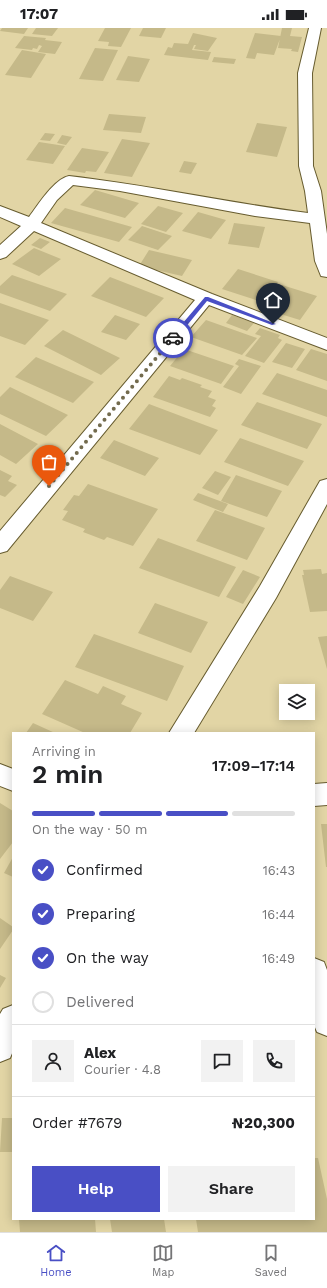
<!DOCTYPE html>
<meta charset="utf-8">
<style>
body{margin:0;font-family:"Work Sans",sans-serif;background:#f2f2f2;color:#202124;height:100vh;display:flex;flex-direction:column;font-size:15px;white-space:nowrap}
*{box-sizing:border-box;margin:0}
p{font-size:13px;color:#757577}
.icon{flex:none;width:22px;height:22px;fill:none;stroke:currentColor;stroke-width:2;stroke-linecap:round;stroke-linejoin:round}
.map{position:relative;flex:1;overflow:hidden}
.details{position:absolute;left:12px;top:704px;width:303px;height:488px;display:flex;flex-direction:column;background:#fff;border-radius:0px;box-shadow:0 2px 10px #0003}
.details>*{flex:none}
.controls{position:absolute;left:279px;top:656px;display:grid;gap:8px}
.controls a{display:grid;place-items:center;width:36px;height:36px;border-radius:0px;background:#fff;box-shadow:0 2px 10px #0003;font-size:20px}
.pin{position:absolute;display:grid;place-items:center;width:34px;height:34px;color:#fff;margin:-41px -17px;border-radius:50% 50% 50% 0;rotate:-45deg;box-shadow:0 0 4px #0007}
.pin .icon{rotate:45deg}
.courier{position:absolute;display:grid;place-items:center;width:40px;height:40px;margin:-20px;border:3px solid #494fc5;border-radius:50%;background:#fff;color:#222;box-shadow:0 1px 5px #0007}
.head em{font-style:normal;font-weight:600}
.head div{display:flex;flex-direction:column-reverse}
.head{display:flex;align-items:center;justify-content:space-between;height:68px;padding:0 20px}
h1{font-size:26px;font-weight:600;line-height:30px}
.bar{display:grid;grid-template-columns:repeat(4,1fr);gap:6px 4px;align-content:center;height:48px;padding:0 20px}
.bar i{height:5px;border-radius:3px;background:#e0e0e0}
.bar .current{background:#494fc5}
.bar p{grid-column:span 4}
.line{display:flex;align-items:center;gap:10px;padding:0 20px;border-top:1px solid #e0e0e0}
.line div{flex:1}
.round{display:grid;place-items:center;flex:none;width:42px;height:42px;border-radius:0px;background:#f2f2f2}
ol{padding:0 20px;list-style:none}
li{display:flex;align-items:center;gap:12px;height:44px}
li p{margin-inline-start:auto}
li .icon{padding:4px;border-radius:50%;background:#494fc5;color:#fff;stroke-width:4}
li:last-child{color:#757577}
li i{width:22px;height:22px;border:2px solid #e0e0e0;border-radius:50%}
.action{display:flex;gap:8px;margin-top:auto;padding:8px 20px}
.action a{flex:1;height:46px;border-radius:0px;background:#494fc5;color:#fff;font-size:16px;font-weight:600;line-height:46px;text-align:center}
.action a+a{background:#f2f2f2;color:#202124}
.status{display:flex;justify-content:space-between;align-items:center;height:28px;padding:0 20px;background:#fff;direction:ltr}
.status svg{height:11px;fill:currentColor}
.dock{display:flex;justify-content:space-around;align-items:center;height:56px;border-top:1px solid #e0e0e0;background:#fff;font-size:11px;color:#757577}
.dock a{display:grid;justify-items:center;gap:2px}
.dock .current{color:#494fc5}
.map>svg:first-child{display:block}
</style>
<div class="status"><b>17:07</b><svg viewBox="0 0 49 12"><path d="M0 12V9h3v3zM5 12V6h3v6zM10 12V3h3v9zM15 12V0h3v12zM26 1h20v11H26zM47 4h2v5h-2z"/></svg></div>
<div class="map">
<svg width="327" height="1204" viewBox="0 0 327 1204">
<rect width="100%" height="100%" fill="#e2d5a5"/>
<!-- building -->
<path fill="#c5b989" d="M2,0H28L24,6L0,3Z
M36,0H58L52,8L32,6Z
M105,0H131L121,19L108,18L109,14L98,13Z
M143,0H166L161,10L139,8Z
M282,0H292L290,8L302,9L298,24L291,23L292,21L278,20Z
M193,5L217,10L208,23L194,21L196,17H194L192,22L211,24L208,32L164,27L168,19L172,20L174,15L188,16Z
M255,5L281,8L274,27L257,25L255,31L246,30Z
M24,8L46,10L45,12L62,14L55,26L38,24L42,18L39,17L37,21L33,20L32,22L15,20Z
M95,20L118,22L103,53L79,51Z
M22,22L46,26L31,50L5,47Z
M128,28L150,31L139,54L116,52Z
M214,29L236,31L234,36L212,34Z
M109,86L146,89L141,105L103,102Z
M257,95L287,99L277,129L246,124Z
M45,105L55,106L50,113L40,112Z
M62,107L72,109L66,117L57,115Z
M122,111L150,115L132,149L104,145Z
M39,114L65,118L53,136L26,132Z
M82,120L109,124L96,144L86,143L85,145L67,142Z
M184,133L197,135L191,146L179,144Z
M95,162L139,175L125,190L80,177Z
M158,178L183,185L166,204L141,196Z
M65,180L132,199L119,214L51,195Z
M198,184L226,192L211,211L182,203Z
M234,195L265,199L259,220L228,216Z
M142,198L172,208L158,222L128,212Z
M40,210L50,214L41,221L31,217Z
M34,220L61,231L39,248L12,236Z
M149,222L192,232L182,248L139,238Z
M238,241L278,254L262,274L222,261Z
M12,247L67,266L50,283L0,265V258Z
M110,249L164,270L146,289L91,268Z
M282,257L317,268L300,292L264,281Z
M0,275L49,292L25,317L0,308Z
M115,287L140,296L126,312L101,304Z
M232,287L254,295L247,303L226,295Z
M206,292L257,310L242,327L191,309Z
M260,300L280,307L278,310L282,312L264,335L245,328L261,308L255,306Z
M63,302L120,330L101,347L44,318Z
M286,315L305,321L292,340L272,334Z
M184,321L234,338L221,356L170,338Z
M311,321L327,326V353L296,342Z
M36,329L94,354L73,375L15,349Z
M239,331L261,338L241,366L223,359L239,338L235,336Z
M277,345L327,362V389L262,366Z
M169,348L180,352L182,350L202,357L200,359L212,363L208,369L216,372L212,378L216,380L210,389L153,369Z
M10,359L68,387L46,408L0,386V369Z
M257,374L322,396L307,421L241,397Z
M149,376L218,402L200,427L129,401Z
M0,396L38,416L16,436L0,427Z
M240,410L304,433L288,458L224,434Z
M114,412L159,430L145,448L100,430Z
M0,442L12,448L8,453L17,457L5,469L0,467Z
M215,443L231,449L218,467L202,460Z
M236,447L282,463L267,489L221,473Z
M88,456L158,481L133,518L107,509L104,512L83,504L85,501L62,492L68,483L63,482L74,467L79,468Z
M198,465L228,476L223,484L193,472Z
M215,482L265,500L247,532L196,513Z
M158,510L236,539L219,569L139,540Z
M321,541L322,546L327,545V583L310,584L302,547H304L303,542Z
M243,542L260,549L243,576L226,569Z
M10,548L53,564L33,593L0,580V562Z
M155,575L208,594L191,625L138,605Z
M94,606L184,638L167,673L75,639Z
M327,608V641L318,609Z
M65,652L98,666L103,658L126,668L121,676L142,685L130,705H85L42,686Z
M33,695L55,705H26Z
M0,775L13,783V814L0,831Z
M321,796H327V839H326Z
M13,829V849L4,845Z
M0,890L13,899V902L0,921Z
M0,947L6,950L0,960Z
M2,1090H13V1124H0Z
M314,1130H318L327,1171V1204H198L196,1191H314Z
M19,1191H95L96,1204H20Z
M110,1191H164L166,1204H112Z"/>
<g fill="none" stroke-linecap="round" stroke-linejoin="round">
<!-- street casing -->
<g stroke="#675c2f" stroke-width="2">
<path id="street" d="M309,0H321L312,45L313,138L321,163L327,206V249L321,248L315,233L310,195L255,188L120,163L73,157L57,172L41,195L212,266L327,310V322L209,277L7,523L0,525V503L195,272L34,203L6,229L0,231V217L21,198L0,189V178L29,189C38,177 54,151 69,148C149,157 228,175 308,185L305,163L299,138L298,45Z
M327,451V476L276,570L194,705H169L260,558L320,453Z
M0,736L13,741V763L0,758Z
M327,755V777L314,778V756Z
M314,930L324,934L327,942V1008L317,1004L314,997Z
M13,977V1023L10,1030L0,1034V986L3,981Z"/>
</g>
<!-- street -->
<use href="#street" fill="#fff" fill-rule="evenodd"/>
</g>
<!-- route -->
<path fill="#494fc5" d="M205,269H208L276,296L272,297L207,273L175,312H171V309Z"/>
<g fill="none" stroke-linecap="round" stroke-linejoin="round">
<!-- done -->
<path stroke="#736b4e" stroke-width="4" stroke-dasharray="0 7.2" d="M49,458L173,310"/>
</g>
</svg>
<div class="controls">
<a><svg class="icon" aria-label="layers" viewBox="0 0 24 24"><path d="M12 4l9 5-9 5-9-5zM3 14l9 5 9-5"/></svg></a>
</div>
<div class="pin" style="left:49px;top:458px;background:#ea580c"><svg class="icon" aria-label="bag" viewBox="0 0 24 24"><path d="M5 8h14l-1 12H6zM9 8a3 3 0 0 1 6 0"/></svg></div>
<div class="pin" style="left:273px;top:296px;background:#1f2937"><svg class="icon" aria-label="home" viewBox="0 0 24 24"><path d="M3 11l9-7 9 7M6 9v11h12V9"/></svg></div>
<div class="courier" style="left:173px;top:310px"><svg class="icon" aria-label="car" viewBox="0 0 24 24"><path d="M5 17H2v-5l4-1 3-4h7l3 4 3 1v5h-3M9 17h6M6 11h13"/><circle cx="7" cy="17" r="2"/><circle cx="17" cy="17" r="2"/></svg></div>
<section class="details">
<div class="head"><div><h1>2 min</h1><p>Arriving in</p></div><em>17:09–17:14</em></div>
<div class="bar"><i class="current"></i><i class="current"></i><i class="current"></i><i></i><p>On the way · 50 m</p></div>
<ol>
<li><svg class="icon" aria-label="check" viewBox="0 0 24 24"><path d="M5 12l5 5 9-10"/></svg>Confirmed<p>16:43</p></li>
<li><svg class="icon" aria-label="check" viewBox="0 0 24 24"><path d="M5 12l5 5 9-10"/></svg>Preparing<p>16:44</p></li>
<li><svg class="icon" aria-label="check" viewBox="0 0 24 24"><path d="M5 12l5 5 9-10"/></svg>On the way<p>16:49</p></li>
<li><i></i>Delivered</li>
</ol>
<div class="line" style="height:72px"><a class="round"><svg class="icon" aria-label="person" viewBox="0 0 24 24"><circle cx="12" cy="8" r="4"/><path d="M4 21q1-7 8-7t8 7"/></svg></a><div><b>Alex</b><p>Courier · 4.8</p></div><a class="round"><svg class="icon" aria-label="chat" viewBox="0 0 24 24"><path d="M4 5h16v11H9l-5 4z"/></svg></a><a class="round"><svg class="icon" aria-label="phone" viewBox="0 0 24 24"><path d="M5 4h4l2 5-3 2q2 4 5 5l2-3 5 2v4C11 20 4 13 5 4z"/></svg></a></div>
<div class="line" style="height:52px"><div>Order #7679</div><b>₦20,300</b></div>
<div class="action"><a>Help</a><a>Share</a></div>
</section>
</div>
<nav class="dock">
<a class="current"><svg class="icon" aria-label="home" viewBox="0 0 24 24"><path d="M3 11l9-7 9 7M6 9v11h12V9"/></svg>Home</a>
<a><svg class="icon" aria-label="map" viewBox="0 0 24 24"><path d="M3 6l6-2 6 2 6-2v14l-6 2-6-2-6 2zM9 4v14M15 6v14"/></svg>Map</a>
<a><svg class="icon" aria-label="saved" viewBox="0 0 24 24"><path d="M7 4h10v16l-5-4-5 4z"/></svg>Saved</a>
</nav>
